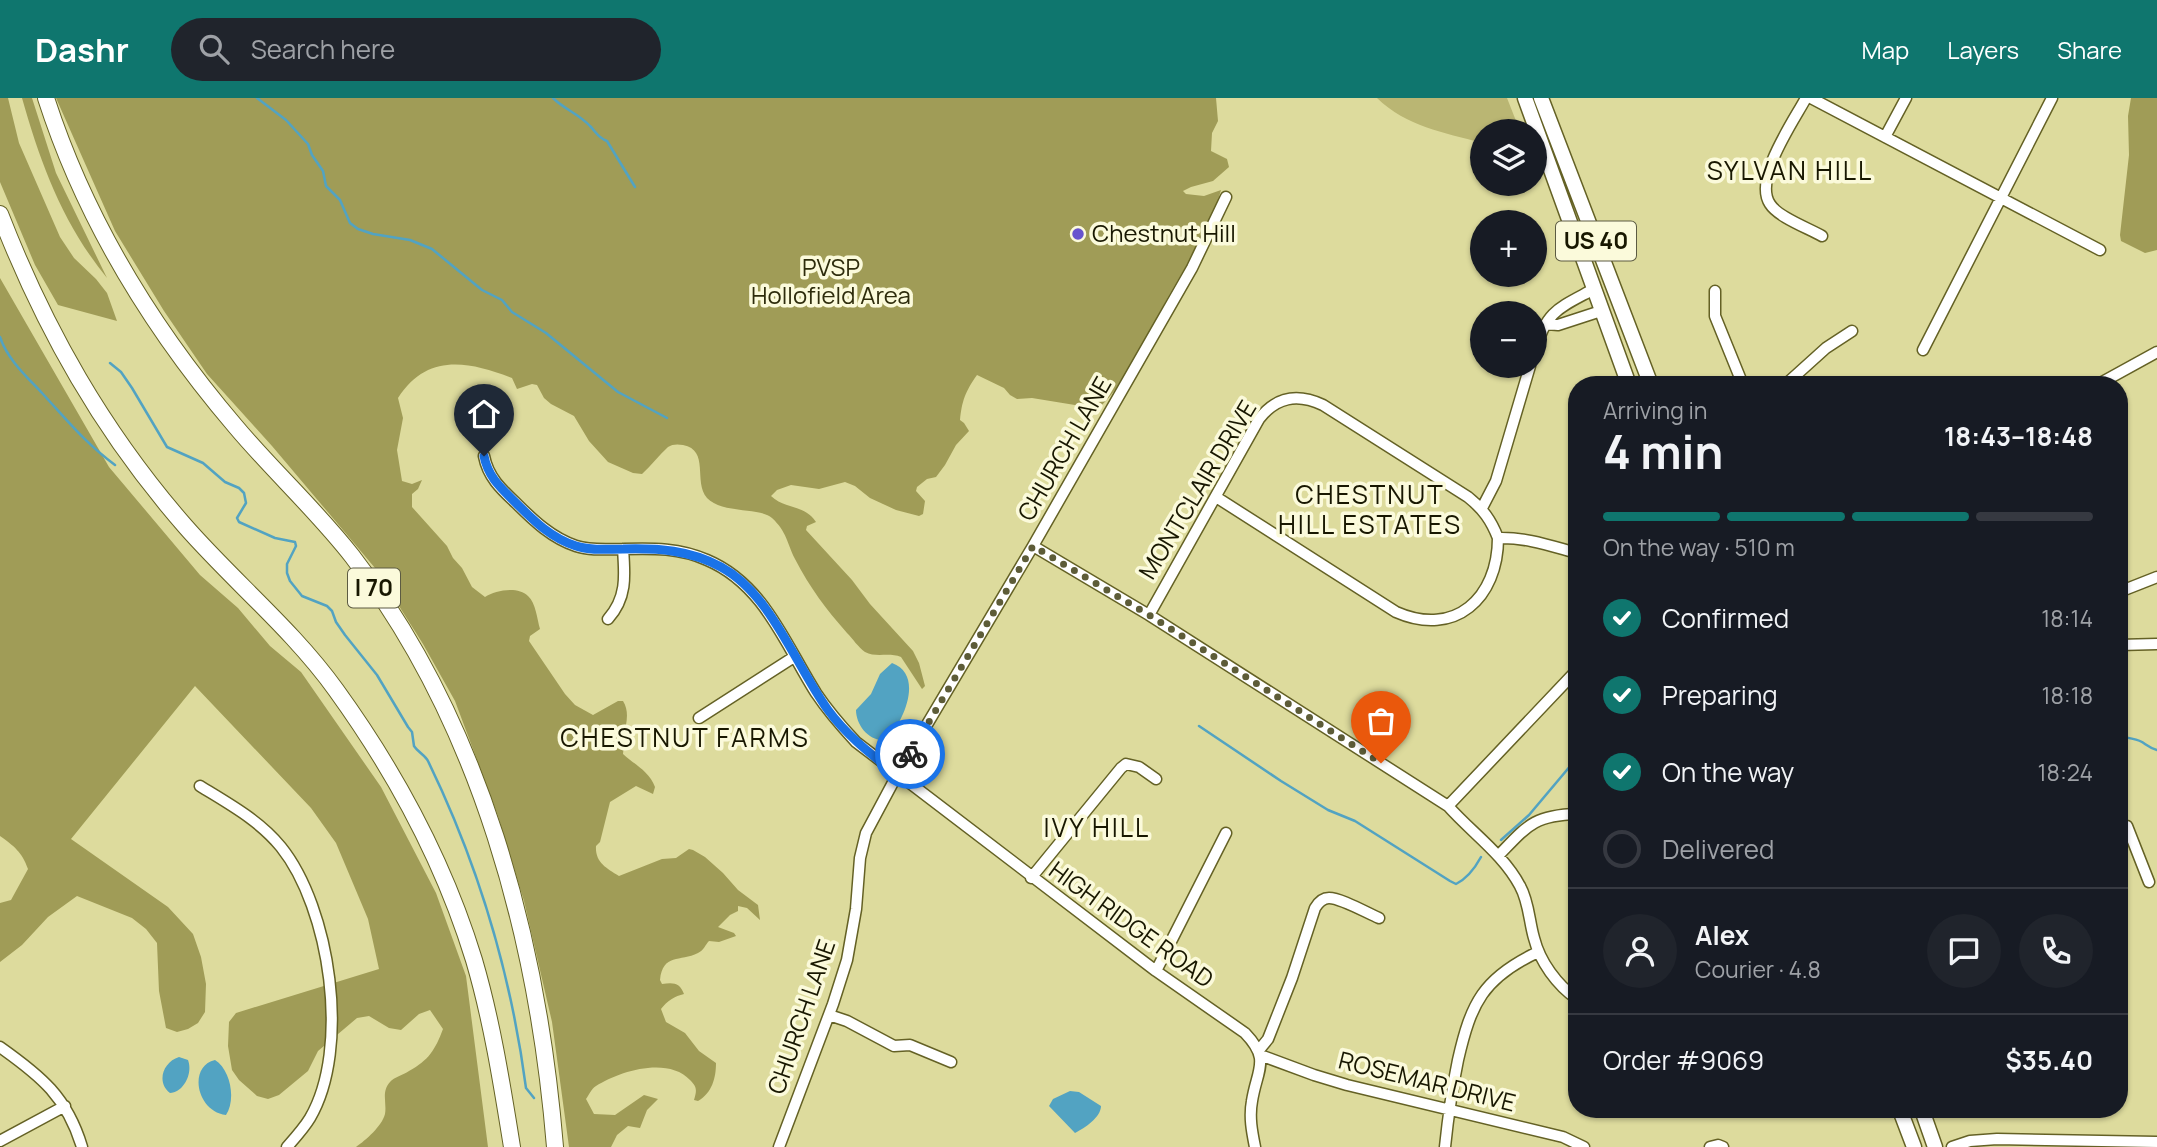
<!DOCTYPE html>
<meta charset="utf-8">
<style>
body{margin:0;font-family:Manrope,sans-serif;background:#20242c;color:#f1f3f6;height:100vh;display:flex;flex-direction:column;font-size:26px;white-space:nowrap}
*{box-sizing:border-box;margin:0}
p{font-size:23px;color:#9ea1a6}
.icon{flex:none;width:38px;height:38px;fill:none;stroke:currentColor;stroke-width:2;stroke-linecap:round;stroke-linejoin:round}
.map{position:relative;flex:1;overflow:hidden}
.details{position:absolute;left:1568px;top:278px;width:560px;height:742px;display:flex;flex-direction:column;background:#171b24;border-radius:28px;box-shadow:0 2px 5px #0004}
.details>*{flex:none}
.tools{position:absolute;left:1470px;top:21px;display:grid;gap:14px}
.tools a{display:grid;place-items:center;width:77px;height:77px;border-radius:50%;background:#171b24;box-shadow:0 2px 5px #0004;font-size:35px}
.pin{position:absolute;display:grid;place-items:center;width:60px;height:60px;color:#fff;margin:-72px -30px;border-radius:50% 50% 50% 0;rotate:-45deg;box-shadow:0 0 7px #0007}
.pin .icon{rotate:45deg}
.courier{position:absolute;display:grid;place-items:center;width:70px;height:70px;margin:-35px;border:5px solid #1a73e8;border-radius:50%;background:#fff;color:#222;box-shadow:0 2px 9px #0007}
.overview em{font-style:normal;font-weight:700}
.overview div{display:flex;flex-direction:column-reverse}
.overview{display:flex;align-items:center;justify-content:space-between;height:119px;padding:0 35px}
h1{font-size:46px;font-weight:700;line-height:52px}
.bar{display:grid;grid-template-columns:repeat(4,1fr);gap:10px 7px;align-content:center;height:84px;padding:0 35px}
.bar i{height:9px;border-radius:5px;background:#363941}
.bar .selected{background:#0f766e}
.bar p{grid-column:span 4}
.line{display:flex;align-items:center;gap:18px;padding:0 35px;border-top:2px solid #363941}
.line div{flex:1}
.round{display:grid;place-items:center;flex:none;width:74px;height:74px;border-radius:37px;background:#20242c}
ol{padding:0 35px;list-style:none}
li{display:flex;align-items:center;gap:21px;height:77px}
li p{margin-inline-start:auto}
li .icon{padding:7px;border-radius:50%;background:#0f766e;color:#fff;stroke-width:4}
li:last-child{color:#9ea1a6}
li i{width:38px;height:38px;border:4px solid #363941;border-radius:50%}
header{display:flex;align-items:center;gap:42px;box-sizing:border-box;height:98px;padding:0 35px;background:#0f766e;color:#fff}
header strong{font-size:33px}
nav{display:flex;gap:38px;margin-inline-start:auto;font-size:24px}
.search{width:490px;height:63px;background:#20242c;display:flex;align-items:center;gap:18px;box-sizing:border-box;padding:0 24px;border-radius:38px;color:#9ea1a6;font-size:26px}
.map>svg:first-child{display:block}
</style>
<header>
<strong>Dashr</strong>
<div class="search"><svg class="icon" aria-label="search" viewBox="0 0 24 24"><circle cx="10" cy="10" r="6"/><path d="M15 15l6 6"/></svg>Search here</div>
<nav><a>Map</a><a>Layers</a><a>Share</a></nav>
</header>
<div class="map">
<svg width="2157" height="1049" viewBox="0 0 2157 1049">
<rect width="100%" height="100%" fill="#dddb9d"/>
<!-- green -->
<path fill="#bab673" d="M1377,0H1507L1520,33H1482V45C1443,34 1407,29 1377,0Z"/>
<!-- forest -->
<path fill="#a09c57" d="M0,0H8L19,45L60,139L74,160L96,181L107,195L117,223L58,207L35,167L0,84Z
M22,0H32L56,75L107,180C63,126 41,67 22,0Z
M56,0H1216L1218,23L1212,35L1211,53L1227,61L1229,69L1213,83L1191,89L1183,93L1186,96L1204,98L1221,92C1211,130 1187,165 1168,199C1150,233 1127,284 1099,310L1081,308L1032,300L1017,301L1010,297L1004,290L977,277C965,294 962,303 960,322L964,325L969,333L956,347L945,367L936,379L927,381L917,389L916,393L925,403L923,416L919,418L896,412L870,400L855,388L845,384L819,391L791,387L777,392L771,398C786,412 804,406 816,424L807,428L806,432L852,482L870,506L913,553L919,565L925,588L922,591L901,559C889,554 876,560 865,554C858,549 853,541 847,535C826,511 810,490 795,461C787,445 787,434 772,420C760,409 722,416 707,400C693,384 710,352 683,347C678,346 672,346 668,349C659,357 651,368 642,376L633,375L608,364L589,343L574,318L551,306L544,300L537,287L532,286L517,291L512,280C468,263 427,255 398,300L403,320L397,352L402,383L412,386L422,382L418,391L412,396V409L447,448L453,460L462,470L472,489L485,499C496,492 518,488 528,498C536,505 537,521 540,531L530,538L529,543L565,596L575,607L593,617L618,603H623C630,614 626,626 624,638C623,644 624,650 623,656C635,667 649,673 655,689L653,696L636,688L610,704L600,744L596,748C595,764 606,770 619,778L662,761L676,760L689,751L693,752L705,759L723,775L738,792L758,807L760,822L747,810L738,808V813L730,817L718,829L734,835L736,838L719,844L709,843C705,847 704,852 698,855C680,864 663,855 660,882L662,886C674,884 680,885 684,896C675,898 667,903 661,911L666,924L685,935L699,953L716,965C716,980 712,995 698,1003L694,1002C697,992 697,989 690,982C668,958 619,973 596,988C591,991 589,997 586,1001L594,1016L615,1017L644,997L658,1001L647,1012L640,1030L628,1028L617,1037L611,1049H569L552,924L524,803L498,718L455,603L423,546L375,470L272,348L207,276L164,213L115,133Z
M2131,0H2157V152L2145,155L2121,143L2120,137L2129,57L2128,18Z
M0,180L109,369L200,477L238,510L270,548L301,574L381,689L436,795L466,878L488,1049H356C366,1042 382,1028 385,1016C387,1005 381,994 390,984C394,979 403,977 409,973C429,962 435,952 443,931L430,912L419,916L401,932L389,930L369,918L357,920L318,953L308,973L279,997L268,1001L257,998L239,982L232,972L228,948L229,924L236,915L379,871L368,821L336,745L311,710L195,588L71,741L168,809L193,836L201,859L206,886L205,914L198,925L188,931L177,934L166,930L159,893L157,845L146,831L132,820L77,798L48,819L22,847L0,864V805L11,802L28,771C22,754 14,748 0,738Z"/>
<!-- water -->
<path fill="#52a3c2" d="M892,565C925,577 903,625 886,642C869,644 856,627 856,612L871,596L880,576Z
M179,959L188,962C193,975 184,994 170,995C156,984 163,964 179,959Z
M215,962C231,972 236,1002 226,1017C196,1013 188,968 215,962Z
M1070,993L1079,994L1101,1008C1101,1019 1085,1030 1075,1035L1049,1008L1053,1001Z"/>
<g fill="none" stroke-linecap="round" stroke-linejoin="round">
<!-- stream -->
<path stroke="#52a3c2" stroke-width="2.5" d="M257,0L286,22L308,46L312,57L323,73L326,88L340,102L350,125L358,131L373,136L410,142L432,151L482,192L502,202L512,214L546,235L618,294L667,320
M553,0C564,11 579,16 590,28C596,34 598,40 607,43L635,89
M0,239C7,261 27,279 42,295C67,322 85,345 115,367
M110,265L121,274L132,290L167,349L203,365L225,384L239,390L244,395L246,405L237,420L239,424L275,440L295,444L296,448L287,466V475L290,483L302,498L327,508L332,513L336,524L345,537L377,577L408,629L412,634L414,648C418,654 426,658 428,663C478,766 511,876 526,990L534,1000
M1199,628L1281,683L1328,712L1355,723L1450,783L1456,786C1468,780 1475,770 1481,759
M2119,638C2126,640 2135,640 2142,644C2148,648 2150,650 2157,652
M1501,742L1529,717L1577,660"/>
<!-- minor casing -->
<g stroke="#646125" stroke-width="13">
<path id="minor" d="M1806,0C1793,24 1753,81 1770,106C1778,119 1808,130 1822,138
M1811,0L2100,152
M1885,39L1906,0
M1715,193V218L1743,287
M1546,226L1558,227L1601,213
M1535,252C1547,212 1559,210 1594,191
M1923,252L2052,0
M1785,287L1826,250L1852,233
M2097,287L2157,254
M484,358C488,379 501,391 516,405C534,423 552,440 576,448C591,453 608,451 624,451C653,450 680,450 707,462C764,486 785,546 816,595C828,613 842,629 856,644L1156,873L1245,935C1271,962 1257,971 1252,1003C1249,1019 1252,1034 1255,1049
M1216,399L1396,514C1455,540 1498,500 1498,440
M1482,410L1496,383L1530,268
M1033,448L1149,517L1448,708C1472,735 1503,756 1520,788C1529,804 1529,823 1534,840C1540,864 1557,887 1577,901
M2119,494L2157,479
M1149,517L1259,321C1276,299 1297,295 1323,307L1468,399C1483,411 1491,422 1498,440C1526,439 1551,448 1577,455
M608,521C627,500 625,478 623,451
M2119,547L2157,546
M699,620L794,559
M200,688C229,706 259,722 281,749C330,810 351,950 310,1020C304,1030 295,1040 287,1049
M1448,708L1577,572
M2119,731L2127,728L2149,784
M1499,757C1527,728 1534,717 1577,716
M1031,780L1121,670L1126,666L1139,669L1156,681
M1156,873L1226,735
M829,917L847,923L894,948L910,947L951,964
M0,949C41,978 67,999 82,1049
M1259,952L1268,941L1292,880L1315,810C1318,805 1322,800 1329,800C1341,800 1367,815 1379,820
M1260,957L1314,977L1347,987L1563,1039L1584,1049
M0,1043L65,1008
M779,1049L833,906L847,862L856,811L860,760L866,735L897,677L1033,448L1192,170L1226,99
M1445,1049C1448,1020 1452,991 1458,962C1471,905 1483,880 1538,854
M1710,1049L1718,1047L1723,1049
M1952,1049L1970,1043L1997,1041L2157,1044"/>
</g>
<!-- major casing -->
<g stroke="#646125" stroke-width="17">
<path id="major" d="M1525,0L1629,287
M1541,0L1651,287
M1900,1012L1914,1049
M1922,1012L1935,1049"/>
</g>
<!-- highway casing -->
<g stroke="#646125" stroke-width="18">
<path id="highway" d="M46,0C85,121 154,233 236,329C273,373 316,412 352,458C481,625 538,842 555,1049
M0,116C45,232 103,334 185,428C234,484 293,532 336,592C396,675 444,764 474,862C492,923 502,987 512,1049"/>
</g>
<!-- minor -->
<use href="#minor" stroke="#fff" stroke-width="10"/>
<!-- major -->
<use href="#major" stroke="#fff" stroke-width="14"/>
<!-- highway -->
<use href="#highway" stroke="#fff" stroke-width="16"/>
</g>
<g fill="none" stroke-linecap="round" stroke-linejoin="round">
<!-- done -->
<path stroke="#5d5c38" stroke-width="7" stroke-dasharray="0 12.6" d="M910,656L1033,448L1149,517L1381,665"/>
<!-- route -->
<path stroke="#1a73e8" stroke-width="9" d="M484,358C488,379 501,390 516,405C534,423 551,440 576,448C591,453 608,451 623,451C658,450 690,452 721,469C771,496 795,566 828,612C847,638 872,657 897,677L910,656"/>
</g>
<!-- markers -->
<circle fill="#6854ce" stroke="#fbfadb" stroke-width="2.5" cx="1078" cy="136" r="7"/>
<g text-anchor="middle" stroke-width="7" stroke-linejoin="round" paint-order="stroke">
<!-- shield labels -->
<g fill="#fbfadb" stroke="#5c5b42" stroke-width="2">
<rect x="1556" y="123.5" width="80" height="39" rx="5"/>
<rect x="348" y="470.5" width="52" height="39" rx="5"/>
</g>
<g font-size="23" font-weight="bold" fill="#181701">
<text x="1596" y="151">US 40</text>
<text x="374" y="498">I 70</text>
</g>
<!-- poi labels -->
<g font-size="24" fill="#181701" stroke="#fbfadb" text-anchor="start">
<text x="1092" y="144">Chestnut Hill</text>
</g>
<!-- park labels -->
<g font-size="24" fill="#2e2c0c" stroke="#fbfadb">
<text x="831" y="178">PVSP<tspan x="831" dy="28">Hollofield Area</tspan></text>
</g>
<!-- street labels -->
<g font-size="24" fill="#181701" stroke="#fbfadb">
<text transform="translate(1065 351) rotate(-60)" y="8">CHURCH LANE</text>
<text transform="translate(1198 392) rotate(-59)" y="8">MONTCLAIR DRIVE</text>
<text transform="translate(1131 827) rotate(36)" y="8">HIGH RIDGE ROAD</text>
<text transform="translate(802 919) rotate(-71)" y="8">CHURCH LANE</text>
<text transform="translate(1427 984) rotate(14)" y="8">ROSEMAR DRIVE</text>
</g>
<!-- neighbourhood labels -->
<g font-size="26" letter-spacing="2" fill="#181701" stroke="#fbfadb">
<text x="1790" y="82">SYLVAN HILL</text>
<text x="1370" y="406">CHESTNUT<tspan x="1370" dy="30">HILL ESTATES</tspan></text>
<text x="685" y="649">CHESTNUT FARMS</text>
<text x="1097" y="739">IVY HILL</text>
</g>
</g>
</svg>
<div class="tools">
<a><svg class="icon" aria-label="layers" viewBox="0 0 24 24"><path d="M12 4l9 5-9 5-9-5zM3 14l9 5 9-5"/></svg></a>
<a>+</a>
<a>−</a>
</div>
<div class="pin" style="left:1381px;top:665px;background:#ea580c"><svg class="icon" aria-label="bag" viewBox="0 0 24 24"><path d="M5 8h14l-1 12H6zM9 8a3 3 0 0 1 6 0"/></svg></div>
<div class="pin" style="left:484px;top:358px;background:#1f2937"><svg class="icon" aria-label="home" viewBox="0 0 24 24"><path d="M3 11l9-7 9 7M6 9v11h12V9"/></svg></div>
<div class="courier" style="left:910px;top:656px"><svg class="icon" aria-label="bike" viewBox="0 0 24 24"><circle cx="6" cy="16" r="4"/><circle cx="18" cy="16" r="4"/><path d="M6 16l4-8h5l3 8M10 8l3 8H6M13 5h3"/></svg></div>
<section class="details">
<div class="overview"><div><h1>4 min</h1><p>Arriving in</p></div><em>18:43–18:48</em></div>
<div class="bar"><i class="selected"></i><i class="selected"></i><i class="selected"></i><i></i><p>On the way · 510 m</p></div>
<ol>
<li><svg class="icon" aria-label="check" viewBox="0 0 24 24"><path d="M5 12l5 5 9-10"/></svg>Confirmed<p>18:14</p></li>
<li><svg class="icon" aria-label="check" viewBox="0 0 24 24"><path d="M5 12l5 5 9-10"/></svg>Preparing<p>18:18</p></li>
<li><svg class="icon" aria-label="check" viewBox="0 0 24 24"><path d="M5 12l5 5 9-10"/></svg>On the way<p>18:24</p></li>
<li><i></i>Delivered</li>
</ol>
<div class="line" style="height:126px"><a class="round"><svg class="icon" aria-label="person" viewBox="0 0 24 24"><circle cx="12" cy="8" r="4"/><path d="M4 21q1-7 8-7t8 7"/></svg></a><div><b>Alex</b><p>Courier · 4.8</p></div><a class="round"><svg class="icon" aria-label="chat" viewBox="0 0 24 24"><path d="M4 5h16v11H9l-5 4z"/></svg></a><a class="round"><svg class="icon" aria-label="phone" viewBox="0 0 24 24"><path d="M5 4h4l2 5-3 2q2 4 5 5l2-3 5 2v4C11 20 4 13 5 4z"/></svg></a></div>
<div class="line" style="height:91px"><div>Order #9069</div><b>$35.40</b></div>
</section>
</div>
